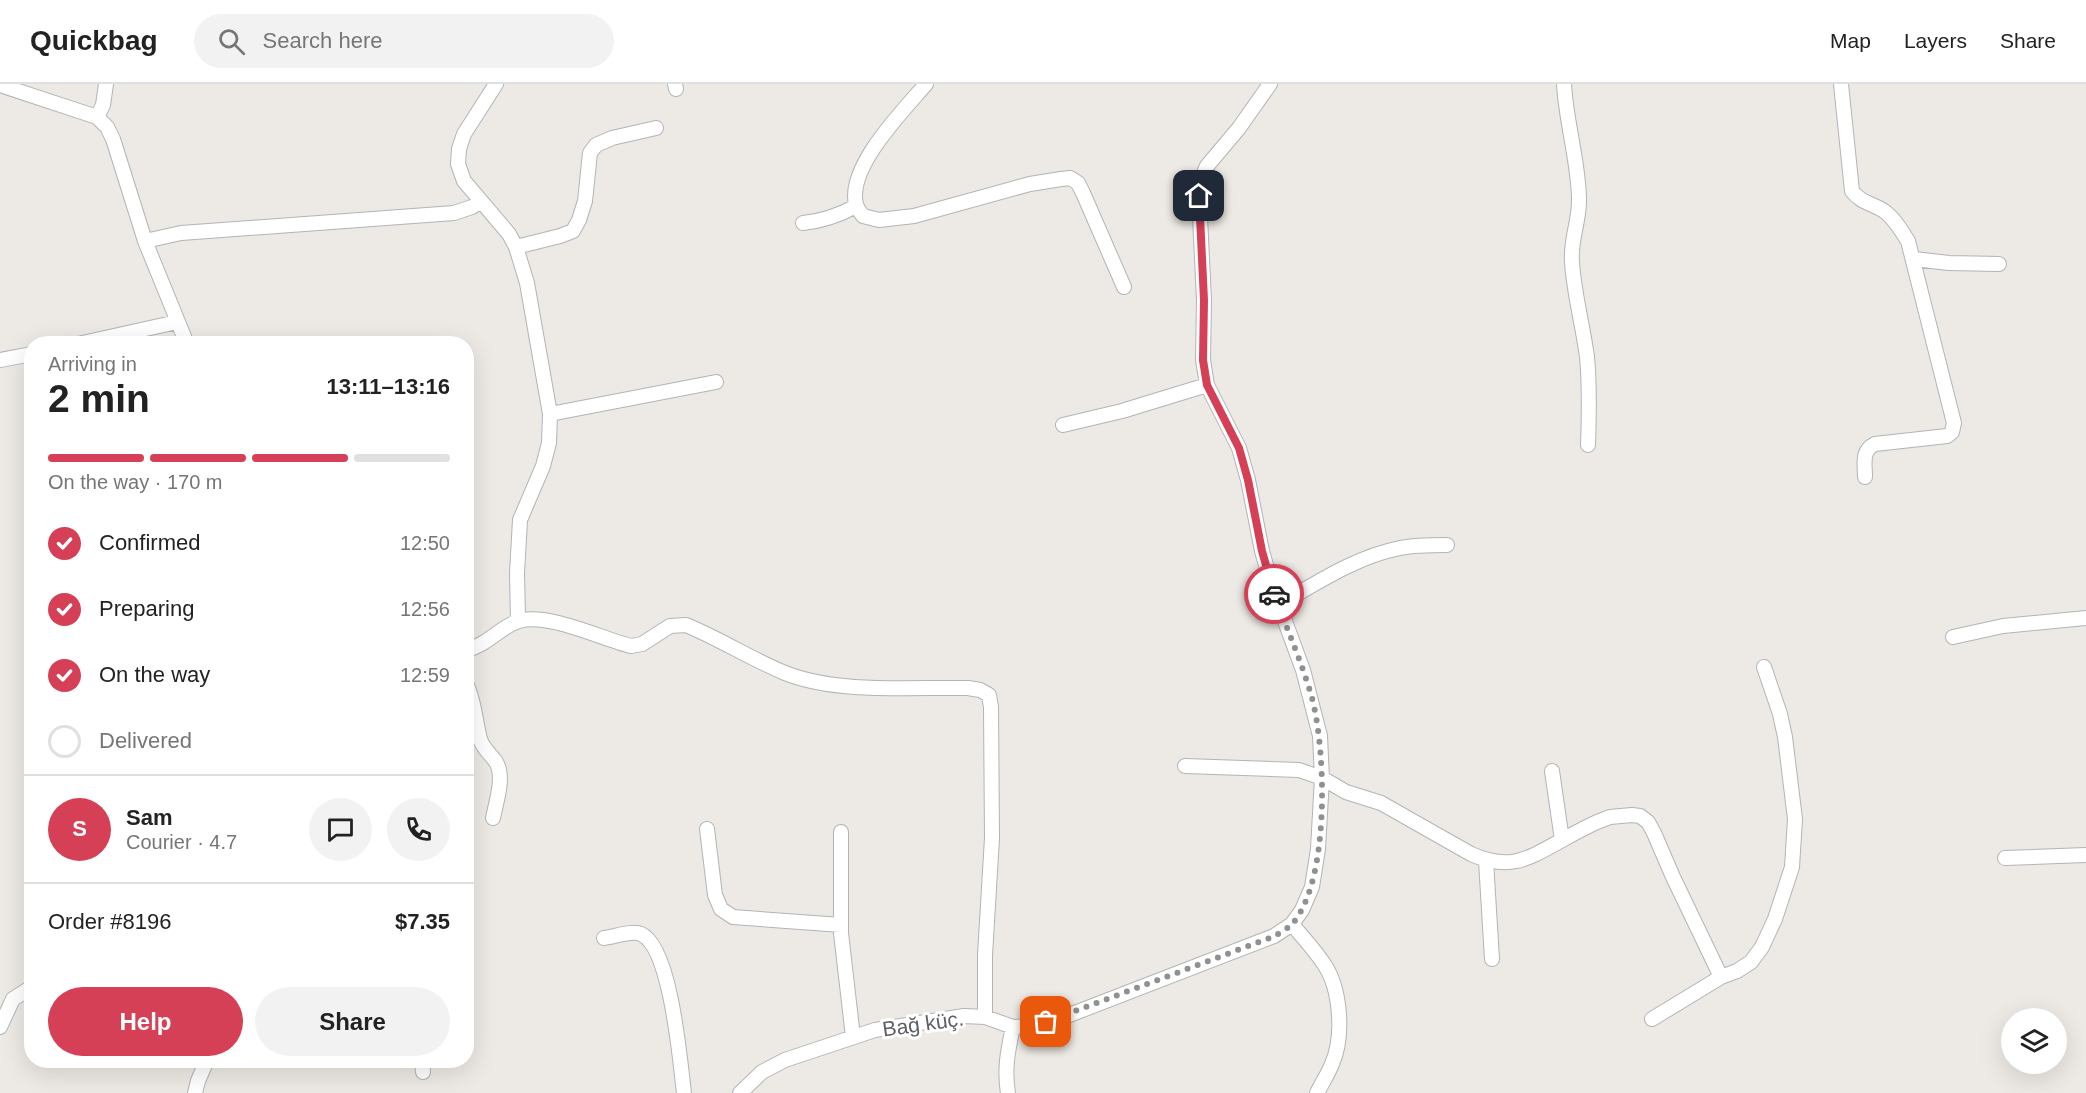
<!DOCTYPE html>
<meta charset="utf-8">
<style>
body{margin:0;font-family:Arial,sans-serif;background:#f2f2f2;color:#222;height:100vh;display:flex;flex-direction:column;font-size:22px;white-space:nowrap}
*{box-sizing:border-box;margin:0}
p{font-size:20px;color:#767676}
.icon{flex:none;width:33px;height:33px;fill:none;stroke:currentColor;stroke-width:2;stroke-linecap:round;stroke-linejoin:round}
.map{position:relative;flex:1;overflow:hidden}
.panel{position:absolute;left:24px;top:252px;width:450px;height:732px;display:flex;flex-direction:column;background:#fff;border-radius:24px;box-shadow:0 6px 24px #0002}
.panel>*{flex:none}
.buttons{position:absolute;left:2001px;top:924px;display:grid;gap:12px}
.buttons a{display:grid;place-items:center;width:66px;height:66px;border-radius:50%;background:#fff;box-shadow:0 6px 24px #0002;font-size:30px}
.pin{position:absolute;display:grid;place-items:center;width:51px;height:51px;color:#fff;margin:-26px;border-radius:12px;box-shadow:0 3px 9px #0006}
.courier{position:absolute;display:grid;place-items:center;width:60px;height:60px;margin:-30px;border:4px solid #d64057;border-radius:50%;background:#fff;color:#222;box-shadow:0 2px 8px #0007}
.head em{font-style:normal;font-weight:800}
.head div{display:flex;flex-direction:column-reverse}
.head{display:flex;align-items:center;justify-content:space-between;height:102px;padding:0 24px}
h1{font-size:39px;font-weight:800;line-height:45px}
.bar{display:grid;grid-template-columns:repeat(4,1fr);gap:9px 6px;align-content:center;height:72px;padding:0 24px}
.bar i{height:8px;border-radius:4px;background:#e0e0e0}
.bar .active{background:#d64057}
.bar p{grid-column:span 4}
.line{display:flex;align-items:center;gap:15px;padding:0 24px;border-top:2px solid #e0e0e0}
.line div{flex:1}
.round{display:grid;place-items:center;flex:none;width:63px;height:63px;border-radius:32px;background:#f2f2f2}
ol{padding:0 24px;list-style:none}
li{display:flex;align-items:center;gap:18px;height:66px}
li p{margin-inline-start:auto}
li .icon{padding:6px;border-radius:50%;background:#d64057;color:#fff;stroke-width:4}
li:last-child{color:#767676}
li i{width:33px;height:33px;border:3px solid #e0e0e0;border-radius:50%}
.primary-button{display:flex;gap:12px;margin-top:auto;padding:12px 24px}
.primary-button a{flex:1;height:69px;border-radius:36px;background:#d64057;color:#fff;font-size:24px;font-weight:800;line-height:69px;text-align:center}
.primary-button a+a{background:#f2f2f2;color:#222}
header{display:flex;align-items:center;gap:36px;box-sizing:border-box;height:84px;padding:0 30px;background:#fff;border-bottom:2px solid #e0e0e0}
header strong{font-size:28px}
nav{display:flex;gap:33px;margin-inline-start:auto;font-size:21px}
.search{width:420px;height:54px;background:#f2f2f2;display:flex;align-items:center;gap:15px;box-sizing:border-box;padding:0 21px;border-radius:33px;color:#767676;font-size:22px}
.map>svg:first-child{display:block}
</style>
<header>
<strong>Quickbag</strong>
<div class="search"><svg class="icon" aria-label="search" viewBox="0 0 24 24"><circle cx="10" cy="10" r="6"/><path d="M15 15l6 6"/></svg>Search here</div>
<nav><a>Map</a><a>Layers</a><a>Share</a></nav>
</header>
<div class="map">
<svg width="2086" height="1009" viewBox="0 0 2086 1009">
<rect width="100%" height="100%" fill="#ede9e4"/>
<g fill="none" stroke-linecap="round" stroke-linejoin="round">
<!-- street casing -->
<g stroke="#b1b5b7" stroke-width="16">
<path id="street" d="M496,0L464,50L459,65L458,80L464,97L509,150L516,163L527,199L550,330L549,359L543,382L520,436L517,489L518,537
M675,0L676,5
M926,0C903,27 847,83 856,120C857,125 861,129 863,132L879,136L914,132L1030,100L1061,95L1070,94L1078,99L1083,109L1124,203
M1564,0C1566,38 1578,75 1579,114C1580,136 1570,156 1572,178C1574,210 1583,242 1587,273C1590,303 1589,332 1588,361
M1841,0L1852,107C1861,119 1872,119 1884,127C1894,134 1901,146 1908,157L1954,339L1952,348L1947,352L1875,360C1861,367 1865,379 1865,393
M0,1L97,33L107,43L113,55L145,157L187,260
M97,33L103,21L106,0
M803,139C823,137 838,132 856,122
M145,157L181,149L454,129L472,123L480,117
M516,163L560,152L573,147L579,136L585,117L590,69L596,61L612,54L656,44
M1914,175L1949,179L1999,180
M78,260L177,238
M0,276L32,270
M550,330L716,298
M1063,341L1122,327L1207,301
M1278,521C1317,499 1355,473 1400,464C1415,461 1431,461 1447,461
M1953,553L2003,542L2086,534
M466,566C488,561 501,542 519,537C547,528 602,555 631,562L642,560L670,542L686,541C720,555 751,575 785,589C837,610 913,603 968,604L980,606L989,611L991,623L992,754L985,871V933
M466,599C475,618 475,636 480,655C483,665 490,669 496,678C505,693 496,718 493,734
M1185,682L1299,686L1322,694L1346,708L1381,719L1471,770C1511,788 1529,774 1564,755C1575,749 1586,743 1597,738L1610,733L1632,731L1640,732L1648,738L1654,749L1673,793L1721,893L1737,887L1751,878L1762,863L1775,835L1792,783L1795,735L1785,653L1780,630L1764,583
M1552,687L1562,756
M707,745L715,811L721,825L733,833L841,841
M841,748V849L853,953
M2005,774L2086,771
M1486,777L1492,875
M1292,840C1303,854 1315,866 1324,880C1341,905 1344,953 1332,980C1328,990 1322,999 1317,1009
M604,854C614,853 632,846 641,850C671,863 680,977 684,1009
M1652,935L1721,893
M0,943L13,915L32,903
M422,976L423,988
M195,1009L198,997L207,976
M740,1009L762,988L785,976L875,946L964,932L985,933L1013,943L1032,942L1059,935L1274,852L1292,840L1302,826L1312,803L1318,765L1322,694L1320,652L1303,586L1272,502L1262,467L1248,396L1239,364L1207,301L1203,276L1204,216L1199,112L1201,96L1207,82L1239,44L1270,0
M1008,1009C1004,985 1008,966 1013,943"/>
</g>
<!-- street -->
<use href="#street" stroke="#fff" stroke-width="14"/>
</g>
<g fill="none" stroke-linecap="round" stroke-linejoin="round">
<!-- done -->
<path stroke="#8f9090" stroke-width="6" stroke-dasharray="0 10.8" d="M1046,938L1275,852C1281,848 1289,844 1293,839C1330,795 1326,667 1312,614C1302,579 1287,545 1274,510"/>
<!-- route -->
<path stroke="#d64057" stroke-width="8" d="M1199,112L1204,216L1203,276L1207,301L1239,364L1248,396L1262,467L1274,510"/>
</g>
<g text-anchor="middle" stroke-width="6" stroke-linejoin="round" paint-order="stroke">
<!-- street labels -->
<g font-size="21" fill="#5c6063" stroke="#fff">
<text transform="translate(923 940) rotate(-8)" y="7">Bağ küç.</text>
</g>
</g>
</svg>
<div class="buttons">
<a><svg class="icon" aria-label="layers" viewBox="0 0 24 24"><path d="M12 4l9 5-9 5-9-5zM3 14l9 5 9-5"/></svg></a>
</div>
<div class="pin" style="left:1046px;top:938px;background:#ea580c"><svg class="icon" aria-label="bag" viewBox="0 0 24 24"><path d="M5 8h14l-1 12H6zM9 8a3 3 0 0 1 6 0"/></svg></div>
<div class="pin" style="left:1199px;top:112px;background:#1f2937"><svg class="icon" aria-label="home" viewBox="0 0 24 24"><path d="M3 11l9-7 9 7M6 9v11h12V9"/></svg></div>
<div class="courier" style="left:1274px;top:510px"><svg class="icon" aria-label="car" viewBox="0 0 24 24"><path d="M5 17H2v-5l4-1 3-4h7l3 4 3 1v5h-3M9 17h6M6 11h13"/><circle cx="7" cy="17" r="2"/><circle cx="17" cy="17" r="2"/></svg></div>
<section class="panel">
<div class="head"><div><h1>2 min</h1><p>Arriving in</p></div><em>13:11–13:16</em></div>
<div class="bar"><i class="active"></i><i class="active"></i><i class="active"></i><i></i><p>On the way · 170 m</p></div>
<ol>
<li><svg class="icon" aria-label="check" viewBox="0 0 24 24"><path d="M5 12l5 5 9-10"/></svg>Confirmed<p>12:50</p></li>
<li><svg class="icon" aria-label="check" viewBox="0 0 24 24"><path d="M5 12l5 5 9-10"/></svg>Preparing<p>12:56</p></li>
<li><svg class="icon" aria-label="check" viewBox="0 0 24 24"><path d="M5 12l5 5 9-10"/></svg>On the way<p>12:59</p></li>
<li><i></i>Delivered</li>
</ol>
<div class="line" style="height:108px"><b class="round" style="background:#d64057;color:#fff">S</b><div><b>Sam</b><p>Courier · 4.7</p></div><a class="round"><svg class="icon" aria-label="chat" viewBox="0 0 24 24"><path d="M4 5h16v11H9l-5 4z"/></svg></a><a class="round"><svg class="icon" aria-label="phone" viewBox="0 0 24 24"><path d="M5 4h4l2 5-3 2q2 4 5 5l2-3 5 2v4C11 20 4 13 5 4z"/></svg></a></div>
<div class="line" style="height:78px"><div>Order #8196</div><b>$7.35</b></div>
<div class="primary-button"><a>Help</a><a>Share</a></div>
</section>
</div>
